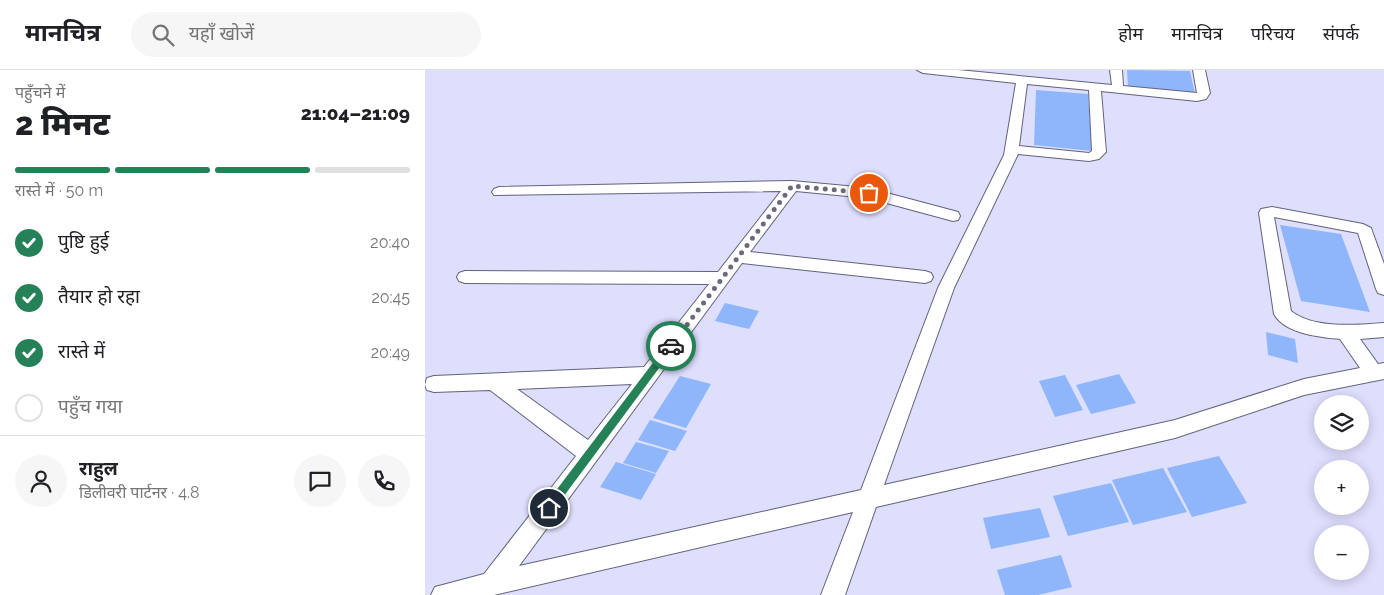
<!DOCTYPE html>
<html lang="hi">
<meta charset="utf-8">
<style>
body{margin:0;font-family:Raleway,"Noto Sans Devanagari",sans-serif;background:#f6f6f6;color:#202124;height:100vh;display:flex;flex-direction:column;font-size:19px;white-space:nowrap}
*{box-sizing:border-box;margin:0}
p{font-size:16px;color:#757577}
.icon{flex:none;width:28px;height:28px;fill:none;stroke:currentColor;stroke-width:2;stroke-linecap:round;stroke-linejoin:round}
.map{position:relative;flex:1;overflow:hidden}
.details{display:flex;flex-direction:column;background:#fff;width:425px}
.details>*{flex:none}
.buttons{position:absolute;left:889px;top:325px;display:grid;gap:10px}
.buttons a{display:grid;place-items:center;width:55px;height:55px;border-radius:50%;background:#fff;box-shadow:0 2px 12px #0003;font-size:25px}
.pin{position:absolute;display:grid;place-items:center;width:42px;height:42px;color:#fff;margin:-21px;border:2px solid #fff;border-radius:50%;box-shadow:0 1px 5px #0007}
.courier{position:absolute;display:grid;place-items:center;width:50px;height:50px;margin:-25px;border:4px solid #258158;border-radius:50%;background:#fff;color:#222;box-shadow:0 1px 6px #0007}
.overview em{font-style:normal;font-weight:800}
.overview div{display:flex;flex-direction:column-reverse}
.overview{display:flex;align-items:center;justify-content:space-between;height:85px;padding:0 15px}
h1{font-size:32px;font-weight:800;line-height:38px}
.bar{display:grid;grid-template-columns:repeat(4,1fr);gap:8px 5px;align-content:center;height:60px;padding:0 15px}
.bar i{height:6px;border-radius:4px;background:#e0e0e0}
.bar .current{background:#258158}
.bar p{grid-column:span 4}
.line{display:flex;align-items:center;gap:12px;padding:0 15px;border-top:1px solid #e0e0e0}
.line div{flex:1}
.round{display:grid;place-items:center;flex:none;width:52px;height:52px;border-radius:26px;background:#f6f6f6}
ol{padding:0 15px;list-style:none}
li{display:flex;align-items:center;gap:15px;height:55px}
li p{margin-inline-start:auto}
li .icon{padding:5px;border-radius:50%;background:#258158;color:#fff;stroke-width:4}
li:last-child{color:#757577}
li i{width:28px;height:28px;border:2px solid #e0e0e0;border-radius:50%}
header{display:flex;align-items:center;gap:30px;box-sizing:border-box;height:70px;padding:0 25px;background:#fff;border-bottom:1px solid #e0e0e0}
header strong{font-size:24px}
nav{display:flex;gap:28px;margin-inline-start:auto;font-size:18px}
.search{width:350px;height:45px;background:#f6f6f6;display:flex;align-items:center;gap:12px;box-sizing:border-box;padding:0 18px;border-radius:28px;color:#757577;font-size:19px}
main{display:flex;flex:1;min-height:0}
.map>svg:first-child{display:block}
</style>
<header>
<strong>मानचित्र</strong>
<div class="search"><svg class="icon" aria-label="search" viewBox="0 0 24 24"><circle cx="10" cy="10" r="6"/><path d="M15 15l6 6"/></svg>यहाँ खोजें</div>
<nav><a>होम</a><a>मानचित्र</a><a>परिचय</a><a>संपर्क</a></nav>
</header>
<main>
<section class="details">
<div class="overview"><div><h1>2 मिनट</h1><p>पहुँचने में</p></div><em>21:04–21:09</em></div>
<div class="bar"><i class="current"></i><i class="current"></i><i class="current"></i><i></i><p>रास्ते में · 50 m</p></div>
<ol>
<li><svg class="icon" aria-label="check" viewBox="0 0 24 24"><path d="M5 12l5 5 9-10"/></svg>पुष्टि हुई<p>20:40</p></li>
<li><svg class="icon" aria-label="check" viewBox="0 0 24 24"><path d="M5 12l5 5 9-10"/></svg>तैयार हो रहा<p>20:45</p></li>
<li><svg class="icon" aria-label="check" viewBox="0 0 24 24"><path d="M5 12l5 5 9-10"/></svg>रास्ते में<p>20:49</p></li>
<li><i></i>पहुँच गया</li>
</ol>
<div class="line" style="height:90px"><a class="round"><svg class="icon" aria-label="person" viewBox="0 0 24 24"><circle cx="12" cy="8" r="4"/><path d="M4 21q1-7 8-7t8 7"/></svg></a><div><b>राहुल</b><p>डिलीवरी पार्टनर · 4.8</p></div><a class="round"><svg class="icon" aria-label="chat" viewBox="0 0 24 24"><path d="M4 5h16v11H9l-5 4z"/></svg></a><a class="round"><svg class="icon" aria-label="phone" viewBox="0 0 24 24"><path d="M5 4h4l2 5-3 2q2 4 5 5l2-3 5 2v4C11 20 4 13 5 4z"/></svg></a></div>
</section>
<div class="map">
<svg width="959" height="525" viewBox="0 0 959 525">
<rect width="100%" height="100%" fill="#dedefd"/>
<!-- building -->
<path fill="#8fb6fa" d="M702,0L765,1L770,24L703,17Z
M611,20L663,24L667,81L609,75Z
M855,155L916,164L945,242L876,231Z
M300,233L334,241L324,259L290,251Z
M841,262L870,269L873,293L843,285Z
M694,304L711,333L666,344L651,315Z
M640,305L658,340L630,347L614,311Z
M255,306L286,314L261,358L228,348Z
M225,350L262,361L250,381L213,370Z
M211,372L244,381L231,403L198,393Z
M794,386L822,433L767,447L742,398Z
M191,392L231,404L216,430L175,417Z
M738,398L762,442L708,455L687,410Z
M686,413L704,452L643,466L628,426Z
M615,438L625,467L566,479L558,448Z
M636,485L647,517L613,525H580L572,500Z"/>
<g fill="none" stroke-linecap="round" stroke-linejoin="round">
<!-- minor casing -->
<g stroke="#63627d" stroke-width="2">
<path id="minor" d="M492,0H533L687,15L685,0H697L698,16L772,23L768,0H780L785,23L781,29L772,31L676,21L681,82L674,89L664,91L593,84L529,218L459,415L750,350L879,309L935,298L915,269C895,267 860,264 849,244L834,143L836,139L847,137L938,154L946,158L959,194V225L953,223L951,219L933,163L849,147L866,241C888,259 932,255 959,253V267L935,269L953,294L959,293V309L879,325L750,368L451,437L420,525H396L428,442L69,525H6L10,517L59,504L151,386L65,320L9,322L2,320L0,315L2,308L9,306L219,297L284,214L40,213L34,211L32,207L34,203L40,201L293,202L356,121L69,125L67,122L69,119L74,117L367,111L443,118L533,142L535,146L533,150L528,151L443,128L371,121L325,182L500,201L506,203L508,207L506,211L500,213L317,193L94,496L436,420L513,218L579,85L591,13L498,3ZM602,14L664,20L667,81L664,83L594,76ZM207,314L163,370L92,319Z"/>
</g>
<!-- minor -->
<use href="#minor" fill="#fff" fill-rule="evenodd"/>
</g>
<!-- route -->
<path fill="#258158" d="M246,272L250,276L249,278L127,442H120V435L243,273Z"/>
<g fill="none" stroke-linecap="round" stroke-linejoin="round">
<!-- done -->
<path stroke="#6a6a7d" stroke-width="5" stroke-dasharray="0 9" d="M246,276L367,116L444,123"/>
</g>
</svg>
<div class="buttons">
<a><svg class="icon" aria-label="layers" viewBox="0 0 24 24"><path d="M12 4l9 5-9 5-9-5zM3 14l9 5 9-5"/></svg></a>
<a>+</a>
<a>−</a>
</div>
<div class="pin" style="left:444px;top:123px;background:#ea580c"><svg class="icon" aria-label="bag" viewBox="0 0 24 24"><path d="M5 8h14l-1 12H6zM9 8a3 3 0 0 1 6 0"/></svg></div>
<div class="pin" style="left:124px;top:438px;background:#1f2937"><svg class="icon" aria-label="home" viewBox="0 0 24 24"><path d="M3 11l9-7 9 7M6 9v11h12V9"/></svg></div>
<div class="courier" style="left:246px;top:276px"><svg class="icon" aria-label="car" viewBox="0 0 24 24"><path d="M5 17H2v-5l4-1 3-4h7l3 4 3 1v5h-3M9 17h6M6 11h13"/><circle cx="7" cy="17" r="2"/><circle cx="17" cy="17" r="2"/></svg></div>
</div>
</main>
